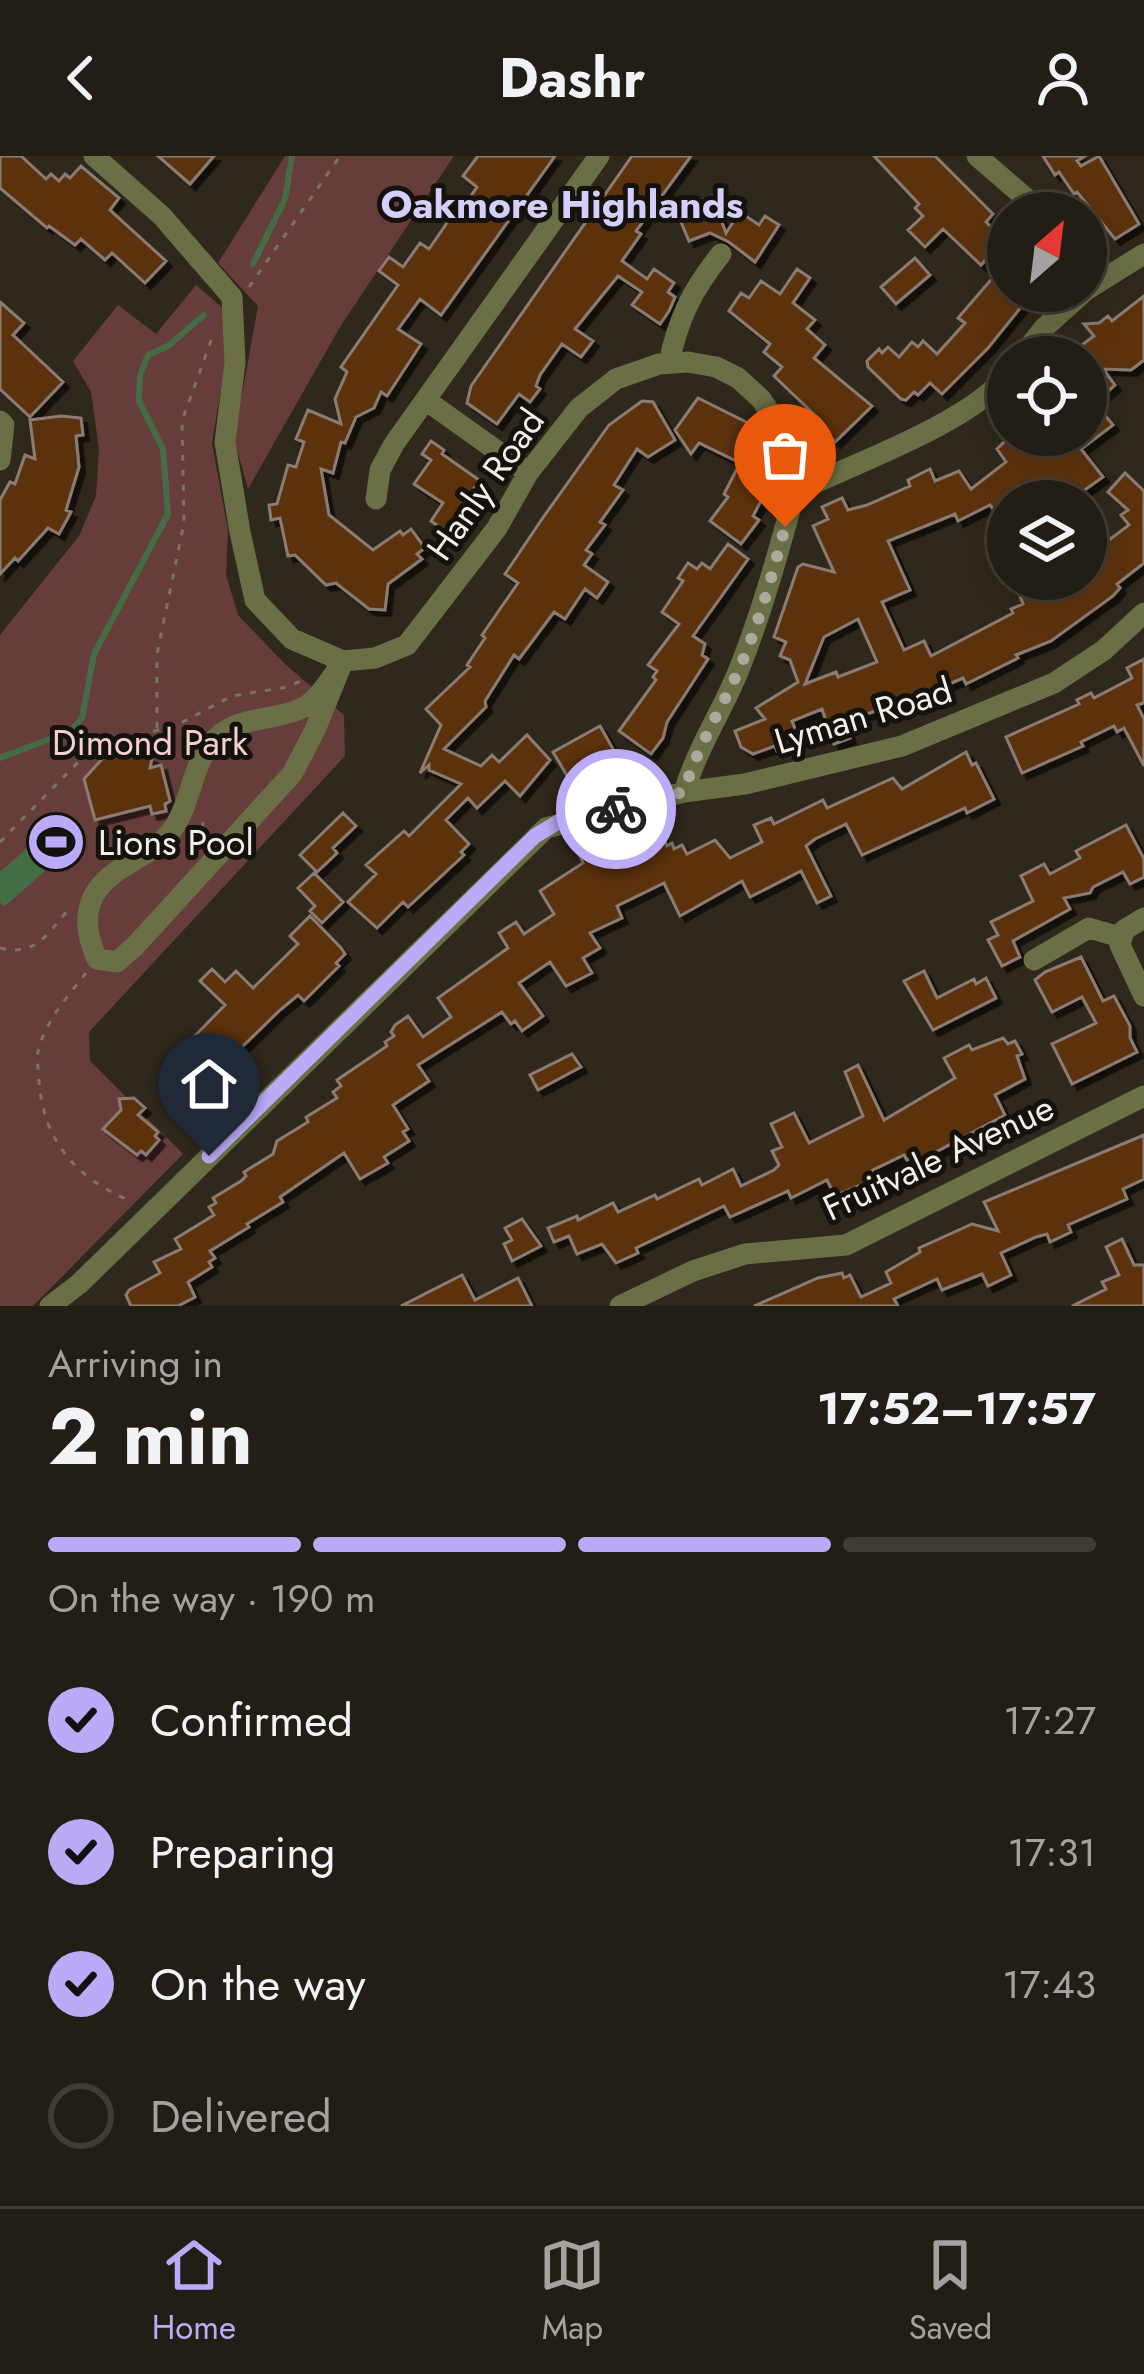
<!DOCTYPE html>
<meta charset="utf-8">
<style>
body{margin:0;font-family:Jost,sans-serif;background:#2f2b22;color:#f1f3f6;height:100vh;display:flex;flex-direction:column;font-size:45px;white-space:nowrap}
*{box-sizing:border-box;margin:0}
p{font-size:39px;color:#a3a2a0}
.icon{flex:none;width:66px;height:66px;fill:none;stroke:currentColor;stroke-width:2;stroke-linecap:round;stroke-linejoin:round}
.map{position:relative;height:1150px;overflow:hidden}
.sheet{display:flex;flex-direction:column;background:#231e15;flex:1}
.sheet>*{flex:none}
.needle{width:78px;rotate:28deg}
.controls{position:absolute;left:987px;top:36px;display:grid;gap:24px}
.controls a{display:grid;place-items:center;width:120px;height:120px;border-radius:50%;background:#231e15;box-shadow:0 12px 48px #0002,0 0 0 3px #403c34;font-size:60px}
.pin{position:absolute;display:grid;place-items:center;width:102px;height:102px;color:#fff;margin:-123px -51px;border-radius:50% 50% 50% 0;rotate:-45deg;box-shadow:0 0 12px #0007}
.pin .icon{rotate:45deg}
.courier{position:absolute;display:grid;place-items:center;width:120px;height:120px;margin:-60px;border:9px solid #bbaaf6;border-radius:50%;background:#fff;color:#222;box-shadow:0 3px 15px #0007}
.summary em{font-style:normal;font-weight:700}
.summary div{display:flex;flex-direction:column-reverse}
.summary{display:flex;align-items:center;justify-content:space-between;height:204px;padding:0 48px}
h1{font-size:78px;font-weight:700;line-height:90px}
.bar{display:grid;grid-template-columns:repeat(4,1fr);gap:18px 12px;align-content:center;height:144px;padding:0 48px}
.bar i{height:15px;border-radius:9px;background:#403c34}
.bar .selected{background:#bbaaf6}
.bar p{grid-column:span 4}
ol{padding:0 48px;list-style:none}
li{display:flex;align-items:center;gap:36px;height:132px}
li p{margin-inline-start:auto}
li .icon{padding:12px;border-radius:50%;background:#bbaaf6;color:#111;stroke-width:4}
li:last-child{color:#a3a2a0}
li i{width:66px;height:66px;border:6px solid #403c34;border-radius:50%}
header{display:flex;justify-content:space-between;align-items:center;height:156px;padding:0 48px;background:#231e15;font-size:54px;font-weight:700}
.menu{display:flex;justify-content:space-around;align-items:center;height:168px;border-top:3px solid #403c34;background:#231e15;font-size:33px;color:#a3a2a0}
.menu a{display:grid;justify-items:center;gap:6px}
.menu .selected{color:#bbaaf6}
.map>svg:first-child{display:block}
</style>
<header><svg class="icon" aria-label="back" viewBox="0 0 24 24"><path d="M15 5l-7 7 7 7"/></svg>Dashr<svg class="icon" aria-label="person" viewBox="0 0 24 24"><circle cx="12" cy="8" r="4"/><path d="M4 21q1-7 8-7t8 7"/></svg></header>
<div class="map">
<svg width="1144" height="1150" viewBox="0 0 1144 1150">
<defs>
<filter id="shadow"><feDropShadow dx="5.5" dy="5.5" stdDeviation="0" flood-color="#0009"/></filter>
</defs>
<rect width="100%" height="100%" fill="#2f281c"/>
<!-- green -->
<path fill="#663d3a" d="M285,0H454L340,171L248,333L234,282L258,150L218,107Z
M196,129L233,161L212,287L228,374L226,419L238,459L285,508L344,559L345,600L89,876L90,905L183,998L33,1150H0V479L79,380L96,340L99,293L91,236L73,205L118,149L156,178Z"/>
<!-- water -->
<path fill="#456d45" d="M52,670L71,692L4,751L0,746V716Z"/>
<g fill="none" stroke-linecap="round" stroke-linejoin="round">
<!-- stream -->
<path stroke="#456d45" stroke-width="6" d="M253,108L285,43L292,0
M0,602L71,575L82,562L94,498L168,358L163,293L139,245L140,219L148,199L168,190L204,159"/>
</g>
<!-- building -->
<path fill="#5c3110" stroke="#8b7c73" stroke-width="3" fill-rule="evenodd" filter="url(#shadow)" d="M0,0H21L46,23L51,18L59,25L65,18L70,22L81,10L119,42L110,54L166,105L145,127L112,97L105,104L81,83L75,89L49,70L47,72L0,32Z
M158,0H214L190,28Z
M478,0H555L441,159L420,143L398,173L421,188L387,240L381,236L374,252L356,261L345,287L341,286L333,317L321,313L329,359L373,394L400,375L403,379L411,373L425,392L417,398L422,403L388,428L385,454L369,453L336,427L326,429L295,399L288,400L280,362L271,364L269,349L277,348L288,309L296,311L304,286L296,283L308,254L341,268L335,243L347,216L341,211L398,129L379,115L389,101L403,111L420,87L429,93L451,61L454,64L477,31L463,20Z
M632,0H691L636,75L641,78L622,105L647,123L654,113L674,127L668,136L675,141L669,155L660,168L632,149L642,136L618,120L575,173L593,185L581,201L562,188L540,219L536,230L540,233L530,246L519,238L497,268L467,247L471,230Z
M874,0H935L993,58L986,66L1004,83L981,109L943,73L925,91L908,74L923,60L915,52L919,48Z
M1043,0H1085L1077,5L1081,10L1099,0L1139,68L1115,83L1077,36L1074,38L1059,16L1055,19Z
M712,40L726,77L740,56L759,69L765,60L779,69L755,106L729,86L710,77L689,85L676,54Z
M915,102L930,119L896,148L881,131Z
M1008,104V135H1034L988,192L942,238L930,227L918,239L914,236L906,244L901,243L868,211L867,205L879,193L882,197L888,191L899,201L912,186L918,191L923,185L937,198L965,167L958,162Z
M797,113L810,122L793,147L815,164L807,173L825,189L814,202L872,250L835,286L817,267L820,264L774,220L782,211L764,196L770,188L729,155L741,137L749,142L761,125L780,138Z
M1144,140V204L1131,214L1103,213L1115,229L1095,247L1113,269L1081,293L1103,321L1069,345H1008V372L990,349L958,365L955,358L888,385L910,434L882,446L904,494L924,485L931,500L1013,457L1011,453L1023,448L1020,440L1037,434L1041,443L1071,423H1086V401L1129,369L1121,359L1128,354L1108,336L1125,317L1144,335V407L1117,428L1120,432L1113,440L1051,485L1016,499L1018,502L966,528L963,522L917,542L844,565L850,582L834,588L822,553L792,565L795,573L787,576L792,589L777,595L775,590L753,598L741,591L735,575L765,563L756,552L798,526L790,504L780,500L786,486L774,481L798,411L803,408L834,416L813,370L828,363L822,351L842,342L848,354L867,349L910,330L908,324L930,313L935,325L959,315L971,333L1006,306L997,293L1011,279H1086V201H1066L1094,180L1084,168L1099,167L1108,160L1112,165ZM858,463L877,506L838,521L836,516L805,528L824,481Z
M0,146L24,167L13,179L63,226L30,261L0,233Z
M698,242L750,268L742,287L762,299L752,319L764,324L759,336L764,339L753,360L759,364L741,388L710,365L728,341L724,338L740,307L699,287L691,298L675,274Z
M642,245L653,246L675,284L648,301L637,293L614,329L623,334L600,366L605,369L586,394L592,398L584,409L608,426L597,442L585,433L565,463L554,456L519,503L514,499L485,545L486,551L444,593L481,610L492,599L499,606L527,579L550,604L520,640L505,625L477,652L468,642L446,664L469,688L461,696L464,699L408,751L403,746L377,772L348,746L376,718L366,709L404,675L409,680L461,628L429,614V609L420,617L441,569L426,553L470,511L467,509L485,482L482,479L518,427L505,418L542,363L609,269Z
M61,260L81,262L83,279L76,280L79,311L66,354L71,356L59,378L48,372L18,405L15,402L0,418V344L10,326L15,328L25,299L35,303L30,264Z
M431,285L444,294L442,298L479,324L448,377L431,365L443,347L414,328L431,304L422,298Z
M728,388L748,403L693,480L705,488L702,499L708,503L667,566L663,582L651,598L619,575L656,524L653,521L657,515L648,509L679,468L662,456L683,425L678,422L688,407L697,413L702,407L710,413Z
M1144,503V547L1137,549L1144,563V610L1124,572L1117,576L1114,570L1081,586L1083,590L1022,617L1006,581L1079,548L1077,544L1091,537L1094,542L1132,522L1127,512Z
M600,570L622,609L605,618L599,606L569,623L553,596Z
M113,591L152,602L150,612L161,609L170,645L165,648L166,655L152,658L150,650L95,664L84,623Z
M966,596L972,609L976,607L994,643L967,657L965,652L862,699L846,668L815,683L806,690L831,740L817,747L801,715L750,741L742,725L680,760L664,727L617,750L622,762L590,777L600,792L583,802L592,817L566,830L550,806L519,827L543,860L522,875L515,865L511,868L502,856L418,909L429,925L393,949L408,973L403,976L409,985L384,1001L388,1007L360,1023L344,997L280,1041L283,1046L247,1068L249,1071L210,1095L215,1102L209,1106L212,1111L188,1126L195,1141L178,1150H131L126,1139L129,1134L160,1117L154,1106L181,1093L175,1083L214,1059L209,1051L216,1047L213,1042L241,1025L246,1020L244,1016L273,998L277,985L308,966L306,961L337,942L333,936L341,930L337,924L387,890L385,886L394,880L391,876L395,869L408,860L423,881L451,861L438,842L508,792L499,777L516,766L524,778L554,758L540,735L583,707L572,681L584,678L595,700L627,683L629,687L656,676L661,678L667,690L672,687L674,693L682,689L687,698L715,684L730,702L762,686L754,669L771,662L774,668L823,644L827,652L893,622L902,633Z
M343,657L356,670L333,692L337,697L317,716L300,699Z
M1126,669L1144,703V721L1130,728L1123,716L1093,731L1090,737L1064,742L1070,753L1013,785L1020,801L1002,810L988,784L998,779L991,766L1033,745L1021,720L1044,708L1050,718L1080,702L1076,695Z
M314,717L343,746L322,767L310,755L315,750L298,732Z
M310,760L341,792L345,798L336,807L339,810L304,845L298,839L280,854L207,925L212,930L186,955L172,941L185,920L202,904L187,888L225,849L200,825L212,813L225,826L236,815L253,832L298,788L290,780Z
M1081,801L1103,845L1114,840L1130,870V882L1137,896L1072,928L1052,888L1096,867L1082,841L1052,856L1035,824L1045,816Z
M924,815L937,842L974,823L976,828L986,822L996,842L933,874L904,825Z
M1003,882L1008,888L1015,885L1022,898L1017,900L1025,923L995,939L1005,959L919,1005L916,999L907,1004L904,999L873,1014L877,1022L835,1040L827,1024L791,1042L788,1035L730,1061L724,1050L636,1092L638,1097L616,1107L602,1088L577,1098L569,1080L554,1086L548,1072L577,1060L578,1064L613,1047L618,1056L655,1039L657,1043L699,1023L702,1029L733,1013L741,1030L774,1014L779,1009L772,995L782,991L771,968L794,957L809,987L863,960L845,916L858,909L884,964L955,922L944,902L969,889L972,894Z
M572,898L581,911L538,934L530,919Z
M134,942L145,952L138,959L158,976L155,980L159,984L146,999L141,995L137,999L103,973L121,954L119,943Z
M1144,979V1023L1123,1033L1127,1043L1068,1069L1071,1076L1050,1086L1047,1078L1036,1081L1001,1097L1011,1119L988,1130L982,1118L942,1134L937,1123L894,1143L898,1150H754L818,1122L842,1117L844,1122L850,1119L861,1141L891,1127L886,1116L920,1096L919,1092L972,1068L998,1075L984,1046Z
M522,1063L541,1090L512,1105L504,1088L512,1084L505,1072Z
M1122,1083L1134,1109H1144V1150H1072L1106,1133L1102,1126L1119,1119L1106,1091Z
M462,1119L475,1144L518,1122L532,1150H401Z"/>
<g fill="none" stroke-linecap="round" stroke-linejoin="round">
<!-- path -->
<path stroke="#797368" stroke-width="3" stroke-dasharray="6 9" stroke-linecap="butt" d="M249,131L340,0
M157,572V498L184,367L182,265L212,182
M0,686L89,595L105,587L175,570L232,540L287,531L303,524
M202,687L203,662
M0,792C34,801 47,779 67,755
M86,817C68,840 44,867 38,896C36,904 39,916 39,924C43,984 74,1020 128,1044"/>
<!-- minor -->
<path stroke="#6a6f45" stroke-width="21" d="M94,0L162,60L232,141L235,207L225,286L240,376L255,444L292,483L343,505L375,502L407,489L497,372L528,317L579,252L616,223L659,208L688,206L716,211L738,222L761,243L786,281L795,336
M977,0L1043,57
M1086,134L1144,98
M1021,201L1044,172L1085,135
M669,207C678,163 692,134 721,98
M427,245L528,317
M0,265L4,269L0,304
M376,343L380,314L394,288L599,0
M343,505L315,574L292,618L136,789L117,806L97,803C87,781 82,754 98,733C119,705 154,703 176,668C194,639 192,600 221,578C242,561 276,564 300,553C318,546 332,520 343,505Z
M684,636C697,593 721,557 738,516C762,457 778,397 795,336C853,308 970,267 1008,218
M1144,762L1124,774L1120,789L1144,840
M1034,804L1089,772L1120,781
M50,1150L79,1128L546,672L684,636L745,628L902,590L1054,527L1104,494L1144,457
M620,1150L693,1115L745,1098L846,1089L1144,940"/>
</g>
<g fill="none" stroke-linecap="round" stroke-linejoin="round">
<!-- done -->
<path stroke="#aea99f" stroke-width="12" stroke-dasharray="0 21.6" d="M616,653L684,636C696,595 716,562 734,524C757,476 771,423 785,371"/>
<!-- route -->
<path stroke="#bbaaf6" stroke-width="15" d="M209,1000L535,680L560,665L616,653"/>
</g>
<!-- icons -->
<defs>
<g id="stadium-disc" transform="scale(3)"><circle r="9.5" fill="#bbaaf6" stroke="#14120c"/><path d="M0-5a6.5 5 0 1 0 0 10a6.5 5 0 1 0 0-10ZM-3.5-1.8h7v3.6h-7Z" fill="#111"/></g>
</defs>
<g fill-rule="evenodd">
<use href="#stadium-disc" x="56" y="686"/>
</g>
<g text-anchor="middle" stroke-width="10" stroke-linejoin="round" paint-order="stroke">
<!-- street labels -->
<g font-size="36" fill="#f3eee6" stroke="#14120c">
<text transform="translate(485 328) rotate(-55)" y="13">Hanly Road</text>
<text transform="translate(863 559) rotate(-17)" y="13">Lyman Road</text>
<text transform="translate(938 1001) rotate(-25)" y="13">Fruitvale Avenue</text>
</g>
<!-- park labels -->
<g font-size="36" fill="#f5d0cc" stroke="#14120c">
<text x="150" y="599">Dimond Park</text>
</g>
<!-- poi labels -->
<g font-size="36" fill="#f3eee6" stroke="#14120c" text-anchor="start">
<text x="98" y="699">Lions Pool</text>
</g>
<!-- neighbourhood labels -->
<g font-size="39" font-weight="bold" fill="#d6cef9" stroke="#14120c">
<text x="562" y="62">Oakmore Highlands</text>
</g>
</g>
</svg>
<div class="controls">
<a><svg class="needle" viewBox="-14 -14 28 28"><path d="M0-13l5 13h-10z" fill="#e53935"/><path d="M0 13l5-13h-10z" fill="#a3a2a0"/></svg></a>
<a><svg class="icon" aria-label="locate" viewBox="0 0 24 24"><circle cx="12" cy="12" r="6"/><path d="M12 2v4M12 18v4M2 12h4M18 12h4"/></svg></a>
<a><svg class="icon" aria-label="layers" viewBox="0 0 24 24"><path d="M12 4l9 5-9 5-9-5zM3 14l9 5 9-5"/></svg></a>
</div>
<div class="pin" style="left:785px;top:371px;background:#ea580c"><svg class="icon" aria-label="bag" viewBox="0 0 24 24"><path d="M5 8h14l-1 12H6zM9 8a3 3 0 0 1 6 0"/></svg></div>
<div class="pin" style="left:209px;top:1000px;background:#1f2937"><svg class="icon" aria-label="home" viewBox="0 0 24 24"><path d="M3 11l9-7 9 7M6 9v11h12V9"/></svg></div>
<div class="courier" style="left:616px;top:653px"><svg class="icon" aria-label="bike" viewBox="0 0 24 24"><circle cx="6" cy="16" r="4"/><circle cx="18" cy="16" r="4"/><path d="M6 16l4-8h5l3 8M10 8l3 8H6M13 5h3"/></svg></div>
</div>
<section class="sheet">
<div class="summary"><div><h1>2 min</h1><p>Arriving in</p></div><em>17:52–17:57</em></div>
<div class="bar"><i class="selected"></i><i class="selected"></i><i class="selected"></i><i></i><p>On the way · 190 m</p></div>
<ol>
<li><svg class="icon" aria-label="check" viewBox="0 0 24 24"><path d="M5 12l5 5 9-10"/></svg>Confirmed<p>17:27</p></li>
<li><svg class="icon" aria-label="check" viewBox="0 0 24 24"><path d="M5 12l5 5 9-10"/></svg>Preparing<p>17:31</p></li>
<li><svg class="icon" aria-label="check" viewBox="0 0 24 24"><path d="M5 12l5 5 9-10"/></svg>On the way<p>17:43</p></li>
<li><i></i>Delivered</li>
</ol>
</section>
<nav class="menu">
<a class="selected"><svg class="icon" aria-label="home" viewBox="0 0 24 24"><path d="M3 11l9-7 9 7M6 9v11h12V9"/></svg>Home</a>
<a><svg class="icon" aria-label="map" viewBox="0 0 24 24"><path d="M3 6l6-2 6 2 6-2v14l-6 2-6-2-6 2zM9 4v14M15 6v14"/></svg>Map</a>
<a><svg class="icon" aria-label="saved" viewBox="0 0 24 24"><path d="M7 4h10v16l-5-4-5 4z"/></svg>Saved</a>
</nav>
